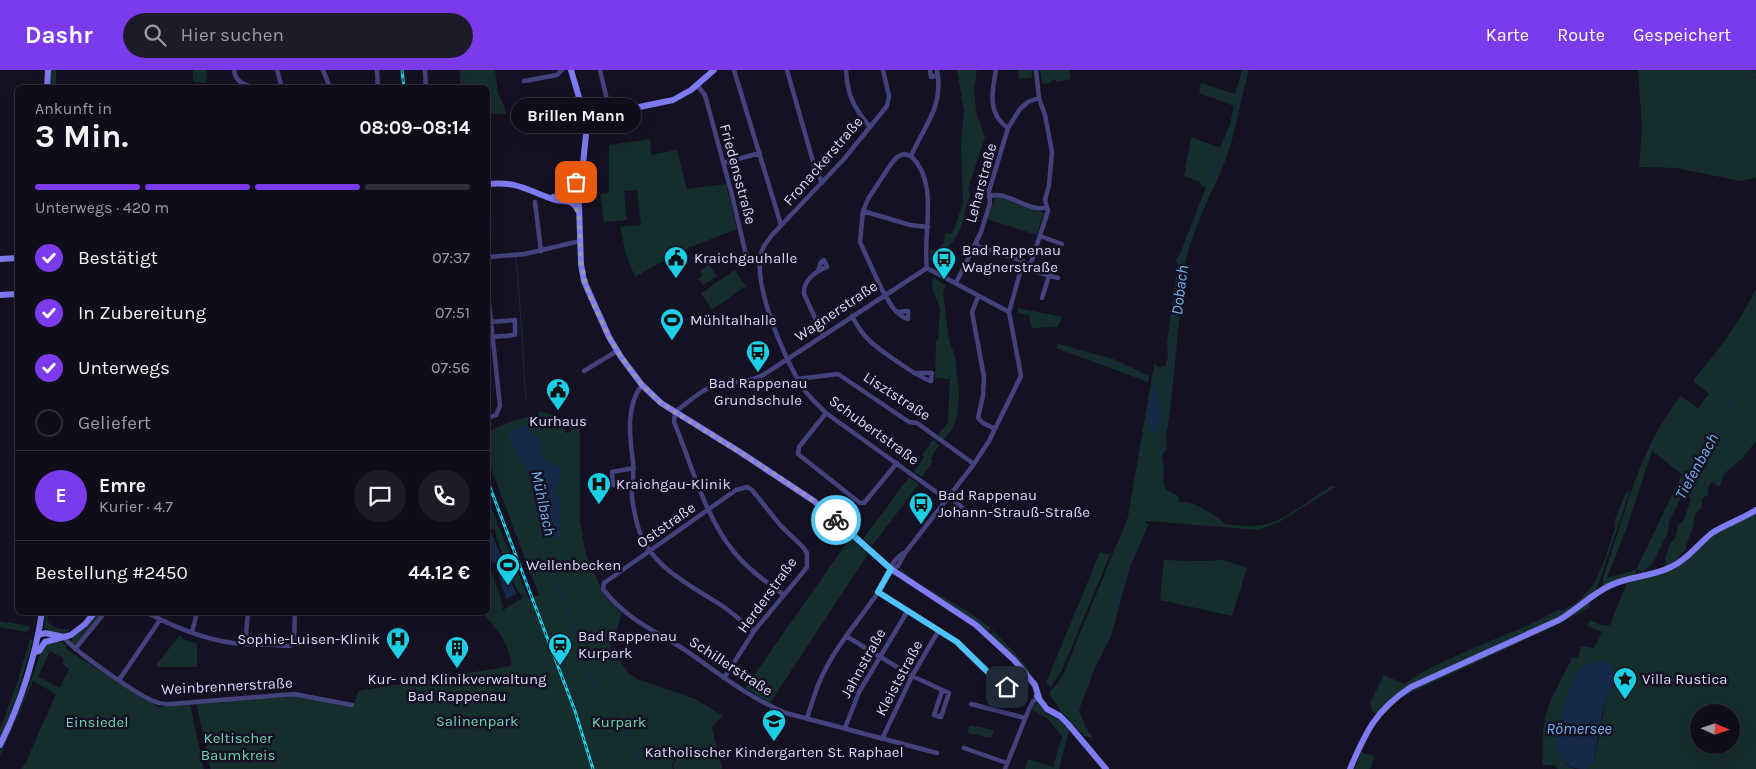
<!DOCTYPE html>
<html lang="de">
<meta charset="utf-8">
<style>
body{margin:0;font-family:Karla,sans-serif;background:#1d1b27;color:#f1f3f6;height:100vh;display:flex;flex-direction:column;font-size:19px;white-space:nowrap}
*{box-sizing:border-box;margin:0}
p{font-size:16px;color:#9b9ca2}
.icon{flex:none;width:28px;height:28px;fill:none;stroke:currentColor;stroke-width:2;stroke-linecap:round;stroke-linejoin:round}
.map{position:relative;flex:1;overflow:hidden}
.sheet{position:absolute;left:15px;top:15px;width:475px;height:530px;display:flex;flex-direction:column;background:#0f0d1a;border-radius:8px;box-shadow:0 5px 20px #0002,0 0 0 1px #2f2d39}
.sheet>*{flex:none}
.needle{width:32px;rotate:93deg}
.controls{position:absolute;left:1690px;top:634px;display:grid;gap:10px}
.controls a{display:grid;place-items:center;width:50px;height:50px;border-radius:50%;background:#0f0d1a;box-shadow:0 5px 20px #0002,0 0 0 1px #2f2d39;font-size:25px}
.pin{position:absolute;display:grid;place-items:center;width:42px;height:42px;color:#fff;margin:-21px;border-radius:10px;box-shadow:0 2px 8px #0006}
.courier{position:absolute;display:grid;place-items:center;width:50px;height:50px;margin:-25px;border:4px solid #4fc3f7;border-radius:50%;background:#fff;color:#222;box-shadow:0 1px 6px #0007}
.bubble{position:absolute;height:35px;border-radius:18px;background:#0f0d1a;box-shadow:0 5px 20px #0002,0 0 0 1px #2f2d39;font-size:16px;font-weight:700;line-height:35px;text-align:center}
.overview em{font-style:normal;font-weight:700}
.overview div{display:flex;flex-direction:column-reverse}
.overview{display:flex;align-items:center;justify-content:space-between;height:85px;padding:0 20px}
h1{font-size:32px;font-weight:700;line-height:38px}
.bar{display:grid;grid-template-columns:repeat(4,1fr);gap:8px 5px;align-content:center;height:60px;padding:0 20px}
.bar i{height:6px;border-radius:4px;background:#2f2d39}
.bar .current{background:#7c3aed}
.bar p{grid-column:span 4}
.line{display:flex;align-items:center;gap:12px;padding:0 20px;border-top:1px solid #2f2d39}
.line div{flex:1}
.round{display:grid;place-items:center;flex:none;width:52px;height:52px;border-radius:26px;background:#1d1b27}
ol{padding:0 20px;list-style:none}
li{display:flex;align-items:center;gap:15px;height:55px}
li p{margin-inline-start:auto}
li .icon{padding:5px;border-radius:50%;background:#7c3aed;color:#fff;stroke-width:4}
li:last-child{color:#9b9ca2}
li i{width:28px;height:28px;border:2px solid #2f2d39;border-radius:50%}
header{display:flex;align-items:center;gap:30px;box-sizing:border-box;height:70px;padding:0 25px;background:#7c3aed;color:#fff}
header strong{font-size:24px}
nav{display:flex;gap:28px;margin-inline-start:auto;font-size:18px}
.search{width:350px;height:45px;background:#1d1b27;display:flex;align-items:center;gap:12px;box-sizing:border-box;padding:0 18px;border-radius:28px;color:#9b9ca2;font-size:19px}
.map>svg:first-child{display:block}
</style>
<header>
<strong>Dashr</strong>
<div class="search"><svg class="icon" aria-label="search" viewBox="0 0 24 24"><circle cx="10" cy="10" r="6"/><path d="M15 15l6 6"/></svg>Hier suchen</div>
<nav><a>Karte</a><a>Route</a><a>Gespeichert</a></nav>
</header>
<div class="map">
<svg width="1756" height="699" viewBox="0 0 1756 699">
<rect width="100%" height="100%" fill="#141123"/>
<!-- green -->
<path fill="#152d2c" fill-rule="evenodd" d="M50,0H56V17L49,18Z
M193,0H207L206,13L193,12Z
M460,0H495L498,24L504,36L506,44H488V18L460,17Z
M957,0H977L974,19L976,41L985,67L968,119L970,125L961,157L955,169L944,181L939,195L929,190L930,180H938L944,173L945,163L951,164L954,160L963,133L961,73L964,42Z
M1018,0H1032L1033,7L1019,9Z
M1040,0H1069L1071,9L1057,12L1056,10L1051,11V13L1042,14Z
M1242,0H1249C1240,31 1236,64 1224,94C1210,127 1192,159 1185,195L1170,341L1166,368L1167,378L1162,386L1164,399L1163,413L1167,420L1177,425L1180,432C1184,432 1189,432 1193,434C1199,436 1222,449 1225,454C1237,455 1249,457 1261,455C1285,452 1312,427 1333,415L1336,417L1279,452L1258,460L1147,451L1145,453L1149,454L1130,497L1111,566L1094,600L1079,640L1087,660L1093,668L1084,666L1060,640L1049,623L1057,614L1063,605L1128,447L1154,294L1159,297L1165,296L1168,286L1167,272L1178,194L1175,190L1180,184L1206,117L1202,116L1200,112L1184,106L1191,67L1220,78L1230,54L1234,36L1199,23L1201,13L1235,24Z
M1638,0H1754L1756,4V108L1740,111L1676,98L1639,97L1642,58Z
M650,69L651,85L677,80L687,119L726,114L737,159L683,180L635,207L626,184L620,157L641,155L637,120L624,121L627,150L604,152L600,124L609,123V75Z
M996,126L1044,143L1037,165L987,149Z
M709,195L717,206L703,215L698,209L703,205L700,201Z
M735,200L746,216L712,240L701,223Z
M933,207L946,216L943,222L949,271L955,286L959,323L957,347L951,361L943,370L937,366L948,353L950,309L935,308L936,270H938L940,238L932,218Z
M1756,219V371L1742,389L1725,403L1719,417L1712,412L1708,418V425L1702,428V437L1695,445L1693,458L1686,475V480L1679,486L1677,492L1667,497L1665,489L1669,476L1676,466L1678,456L1684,449L1691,430L1688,424L1700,403H1693L1669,452L1668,462L1653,493L1644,501L1636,500L1635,506L1603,516V508C1624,447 1639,377 1681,326L1698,338L1709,324L1693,311C1717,282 1739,253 1756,219ZM1652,381L1682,404L1636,500L1607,508L1627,457Z
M1018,238L1062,247L1058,257L1032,258L1029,245L1017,243Z
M1058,274L1113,289L1149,306L1148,312L1056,278Z
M540,341L556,346L560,356H563L565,362L567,363L580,355V450L585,481L604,525L622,544L610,577L630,605L640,610L695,629L723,646L712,657L722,699H674L673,694L678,688L672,693L673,699H211L196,634L296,625L353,637L358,621L511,596C511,576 498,561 486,547L485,543L489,542L488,494L500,525L503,540L521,529L522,526C515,519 509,506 511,497L503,486L496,467L495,459H488V430L529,529L539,525L488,391V361L516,350L532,346L535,348Z
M933,370L939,375L931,388L933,391L922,407L914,402L924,387L922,385Z
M909,407L919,414L872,476L863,469Z
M1630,421L1596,521L1566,544L1414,614L1377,643H1374L1372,640L1370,633L1384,605L1404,614C1451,582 1508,568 1558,540L1562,541L1578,531L1594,514L1603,494L1615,458L1614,452L1626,422Z
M1756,443V699H1587L1594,691L1606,629L1614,602L1556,678L1567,695L1574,699H1558L1554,695H1543C1542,680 1542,664 1545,648C1550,628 1563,607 1572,588L1578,587L1581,576L1594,578L1602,562L1587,556L1590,550L1602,555H1610L1627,512L1659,504L1720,460ZM1699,642H1731V675H1699Z
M850,468L868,484L770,633L745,618Z
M1100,482L1110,485L1062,600L1051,617L1046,613Z
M1164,490L1199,491L1223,490L1247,498L1232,546L1160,530Z
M901,499L917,513L966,540L990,557V560L988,561L901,503L899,500Z
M1587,533L1589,534L1590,537L1555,556L1412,622L1401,628L1380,648L1385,640L1405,623Z
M46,543H49L47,551C55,559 60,560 70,559L68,562C60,563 50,564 44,557Z
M98,543H103L78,573L74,575L71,572L72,569L87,556Z
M0,551L30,556V559L26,562L0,557Z
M992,560C1001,569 1030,596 1031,606L991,565Z
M180,565L183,569L197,574V597H159L156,595Z
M30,569L33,570L16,629L0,668V660L18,610Z
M53,572H61L66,575V579L158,637L190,634L204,699H21L26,692L56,624L33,611L0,686V680L25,626L41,582L45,575ZM50,581L64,589L62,594L69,599L60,618L38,607Z
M1038,632L1047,644L1059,649L1069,660L1059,699H1025L1028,689L1053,697L1062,666L1048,649L1033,640L1031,636Z
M969,655L994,660L991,668L968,663Z
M1361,682L1375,686L1370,699H1355Z"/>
<!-- water -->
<path fill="#162949" d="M1155,314C1159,328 1165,346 1158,360L1151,362C1142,350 1153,328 1153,315Z
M529,356L534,367L541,368V388L561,398V417L557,416L554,421L557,426L561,425L560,466L557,468L549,467C531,447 537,428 529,405C523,390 513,379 508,363L518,357Z
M491,462L503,490L493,494L488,479V463Z
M507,504L517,524L506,529L499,507Z
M1606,592C1615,597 1614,604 1614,613C1603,625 1597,673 1594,691L1587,699C1568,699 1565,694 1556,678C1555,664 1571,608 1580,599C1587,592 1596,592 1606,592Z"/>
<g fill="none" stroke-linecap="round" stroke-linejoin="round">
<!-- stream -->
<path stroke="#162949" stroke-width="1" d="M1755,0L1756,2
M464,18V0
M516,188L518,208
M518,211L523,278
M1060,278L1088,285L1100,292L1119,295L1132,304L1147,309
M523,281L524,301
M524,304L526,328
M1152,309L1154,314
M1155,361L1161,387
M1151,449L1159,428L1161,389L1167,357L1174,246L1181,194L1188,171L1233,55L1247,0
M552,468L550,481L555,506L594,614L598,623L613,642L646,699
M1642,504C1674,430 1712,359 1756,291
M1606,592L1637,514
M1073,651L1079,627L1105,571L1116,538L1124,507L1147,455
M1056,699L1064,664L1068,659"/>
<!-- street -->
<path stroke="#44427d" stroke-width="4.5" d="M234,0C236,13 243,13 254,18
M277,0L282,18
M323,0L330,18
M377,0L378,18
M425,0L426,18
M600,0L610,42
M734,0L781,155
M787,0L814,95L822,113
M846,0C847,25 854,38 870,57
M883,0L889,26L887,36L844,89L772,165C769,169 765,174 763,178C749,209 785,290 803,318C809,327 818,335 826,343L946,429
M930,0L931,7L938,5
M996,0C992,21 987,44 1008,58
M524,11L557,5L562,0
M697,15L705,25L732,125L745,181L750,189L761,191
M911,86C940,113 922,164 927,198
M911,86C925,54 944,37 937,0
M723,93L760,83
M989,127C1004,118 1030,144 1047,137
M535,132L541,181
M488,137L489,150L488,224L500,336L496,345L488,348
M863,141L910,155L928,157
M1040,166L1062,174
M976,172L978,176L1023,191L1030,200L1058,208
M488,187L525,184L580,171
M927,198L1009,242
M818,201L821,192L824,190L827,197C815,202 803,210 804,224L823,265
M956,213L981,162L990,133L989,121L1008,58L1020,39L1028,32L1039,28
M978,227L972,242L984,307L983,326L978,348L983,353L995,359
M1042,228L1049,206
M897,242L908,241V249C895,246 887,228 881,218L860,172L863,141L868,129L891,94L897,87L904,84L911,86
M852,246C857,256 863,265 871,272C881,281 919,308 931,311L932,303H914
M490,252L515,250V265L492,267
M584,301L617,281
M798,309L838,304L909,352L917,353L974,394
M642,315C625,337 630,367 633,392C634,402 633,409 632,419C631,428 634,440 636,449C645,494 686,513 721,535C733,543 743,553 754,561
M826,343L799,377L798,384L860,433H864L897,393
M632,415H613L612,402L634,398
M948,426L962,437
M891,499L898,496L905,483L974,394L989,371L1021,306L1009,242L1021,199L1031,193L1048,141L1045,130L1049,115L1052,82L1045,45L1039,28L1036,0
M878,522L957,572L998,612L1007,617H1014
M784,525C766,512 748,499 734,482C704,445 692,395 674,352L675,342C688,333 702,318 718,315C735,311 745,314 763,305L927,198
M146,542C172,556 203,569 233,573C251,575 269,574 287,576L292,575L294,572L295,542
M192,562L197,542
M846,566L912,606L949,623L941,647L934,645L942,621
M64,567C71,579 142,628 156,632C161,634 166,634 171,634L294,624L352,635
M245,574L248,542
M75,579L105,542
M724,608L754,561L799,507L807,497V483L803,477L781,456L752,420L747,417L736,420L604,513L603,519C628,551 653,559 685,580C719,603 747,627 786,643L937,683
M119,610L160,550
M971,634L1025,648
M807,648C812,633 816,618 823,604C837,575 859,550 877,524C886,510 890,490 904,483
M845,658L859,622L907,542
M882,669L912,606L939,560
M964,678L1007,693
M1005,699L1029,639L1033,631L1039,628"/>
<!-- secondary -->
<path stroke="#7e7aef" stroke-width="6" d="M571,0L587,55L583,94L577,122L579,135L581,194L584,211L609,267L621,287L642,315L661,333L740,382L814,431L891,499L976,555L1014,590L1035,615L1039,628
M47,18L48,0
M586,48L673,30L691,20L714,0
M488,114C516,111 527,120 552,129C565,134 571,126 579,142
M553,127L563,125L573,120L576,111
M0,189L18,188
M0,225L18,224
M39,565L45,563L64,567
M35,582L39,581L45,572L71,565L85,554L95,542
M1037,626L1047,639L1060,646L1068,654L1106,699
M0,675C21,632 35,589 42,542
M1350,699C1366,661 1376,640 1411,617L1559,550C1576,540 1591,525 1609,516C1629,506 1651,507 1671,497C1687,490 1698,474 1712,463C1726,454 1742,449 1756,440"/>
<!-- rail casing -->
<g stroke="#1bcfe4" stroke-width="3">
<path id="rail" d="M402,0L404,18
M488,412L575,641L593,699"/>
</g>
<!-- rail -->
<use href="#rail" stroke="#141123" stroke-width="1" stroke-dasharray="4" stroke-linecap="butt"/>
</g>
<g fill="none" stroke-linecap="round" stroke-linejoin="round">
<!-- done -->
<path stroke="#9692af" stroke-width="5" stroke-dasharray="0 9" d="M576,112L573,120L577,122L578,126L577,130L572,132L579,143L581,194L588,222L609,267L621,287L642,315L661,333L776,405L814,431L836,450"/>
<!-- route -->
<path stroke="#4fc3f7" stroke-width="6" d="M836,450L891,499L878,522L957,572L998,612L1007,617"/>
</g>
<!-- icons -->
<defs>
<g id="civic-pin" transform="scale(1.25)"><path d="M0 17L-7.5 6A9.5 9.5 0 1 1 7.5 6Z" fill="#1bcfe4" stroke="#141123"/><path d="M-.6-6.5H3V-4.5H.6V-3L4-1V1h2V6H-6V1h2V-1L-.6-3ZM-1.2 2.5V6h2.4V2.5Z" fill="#111"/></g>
<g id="bus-pin" transform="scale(1.25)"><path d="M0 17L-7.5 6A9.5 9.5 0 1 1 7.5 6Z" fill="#1bcfe4" stroke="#141123"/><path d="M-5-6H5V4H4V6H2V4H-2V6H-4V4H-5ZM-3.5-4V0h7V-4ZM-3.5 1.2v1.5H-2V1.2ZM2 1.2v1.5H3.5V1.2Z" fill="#111"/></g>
<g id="stadium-pin" transform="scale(1.25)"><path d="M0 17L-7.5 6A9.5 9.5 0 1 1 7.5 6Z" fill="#1bcfe4" stroke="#141123"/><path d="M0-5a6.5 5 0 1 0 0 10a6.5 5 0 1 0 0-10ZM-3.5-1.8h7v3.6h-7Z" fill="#111"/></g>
<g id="hospital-pin" transform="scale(1.25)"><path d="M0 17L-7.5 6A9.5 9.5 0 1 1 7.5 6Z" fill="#1bcfe4" stroke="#141123"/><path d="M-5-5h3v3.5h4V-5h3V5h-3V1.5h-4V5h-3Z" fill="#111"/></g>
<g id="station-pin" transform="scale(1.25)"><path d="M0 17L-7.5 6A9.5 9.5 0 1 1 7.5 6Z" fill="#1bcfe4" stroke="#141123"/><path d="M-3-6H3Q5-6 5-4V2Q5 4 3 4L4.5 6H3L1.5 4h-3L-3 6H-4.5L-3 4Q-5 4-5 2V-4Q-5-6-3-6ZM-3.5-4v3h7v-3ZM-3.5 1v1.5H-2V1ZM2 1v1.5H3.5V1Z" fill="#111"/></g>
<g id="building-pin" transform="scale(1.25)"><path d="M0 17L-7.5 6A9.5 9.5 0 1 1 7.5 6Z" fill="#1bcfe4" stroke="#141123"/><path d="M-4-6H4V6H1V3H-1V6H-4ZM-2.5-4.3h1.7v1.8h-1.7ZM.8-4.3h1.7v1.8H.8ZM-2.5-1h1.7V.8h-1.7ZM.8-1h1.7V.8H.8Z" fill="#111"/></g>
<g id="sight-pin" transform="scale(1.25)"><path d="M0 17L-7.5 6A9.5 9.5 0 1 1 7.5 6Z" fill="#1bcfe4" stroke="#141123"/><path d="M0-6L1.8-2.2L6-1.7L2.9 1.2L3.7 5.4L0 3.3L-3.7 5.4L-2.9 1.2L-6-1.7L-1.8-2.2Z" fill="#111"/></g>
<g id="school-pin" transform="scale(1.25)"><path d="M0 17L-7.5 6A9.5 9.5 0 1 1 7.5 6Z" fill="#1bcfe4" stroke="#141123"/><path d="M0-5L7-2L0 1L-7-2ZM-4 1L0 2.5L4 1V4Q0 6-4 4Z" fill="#111"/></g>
</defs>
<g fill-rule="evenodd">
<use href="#civic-pin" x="676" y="188"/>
<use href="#bus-pin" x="944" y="189"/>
<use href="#stadium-pin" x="672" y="250"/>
<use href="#bus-pin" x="758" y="282"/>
<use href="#civic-pin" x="558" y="320"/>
<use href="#hospital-pin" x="599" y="414"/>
<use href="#bus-pin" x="921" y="434"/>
<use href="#stadium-pin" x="508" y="495"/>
<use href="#hospital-pin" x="398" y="569"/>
<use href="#station-pin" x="560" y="575"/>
<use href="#building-pin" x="457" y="578"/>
<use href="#sight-pin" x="1625" y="609"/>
<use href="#school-pin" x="774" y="651"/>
</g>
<g text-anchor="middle" stroke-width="5" stroke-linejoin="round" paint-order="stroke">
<!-- street labels -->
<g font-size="15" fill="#dcd8fa" stroke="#141123">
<text transform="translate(823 91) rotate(-49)" y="5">Fronackerstraße</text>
<text transform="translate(738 104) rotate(75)" y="5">Friedensstraße</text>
<text transform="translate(981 113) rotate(-75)" y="5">Leharstraße</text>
<text transform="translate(836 241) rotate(-34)" y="5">Wagnerstraße</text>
<text transform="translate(897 326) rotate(33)" y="5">Lisztstraße</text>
<text transform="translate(874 360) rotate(36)" y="5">Schubertstraße</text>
<text transform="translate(666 455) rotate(-35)" y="5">Oststraße</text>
<text transform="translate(767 525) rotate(-54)" y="5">Herderstraße</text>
<text transform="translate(863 593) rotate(-61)" y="5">Jahnstraße</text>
<text transform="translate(731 596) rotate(33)" y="5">Schillerstraße</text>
<text transform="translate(899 608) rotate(-62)" y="5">Kleiststraße</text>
<text transform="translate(227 616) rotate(-3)" y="5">Weinbrennerstraße</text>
</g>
<!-- poi labels -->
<g font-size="15" fill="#dcd8fa" stroke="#141123" text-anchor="start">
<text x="962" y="185">Bad Rappenau<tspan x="962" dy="17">Wagnerstraße</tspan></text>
<text x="694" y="193">Kraichgauhalle</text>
<text x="690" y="255">Mühltalhalle</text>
<text x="758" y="318" text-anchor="middle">Bad Rappenau<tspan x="758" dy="17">Grundschule</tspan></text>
<text x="558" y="356" text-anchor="middle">Kurhaus</text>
<text x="616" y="419">Kraichgau-Klinik</text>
<text x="938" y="430">Bad Rappenau<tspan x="938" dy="17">Johann-Strauß-Straße</tspan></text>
<text x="526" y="500">Wellenbecken</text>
<text x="578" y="571">Bad Rappenau<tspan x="578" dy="17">Kurpark</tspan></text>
<text x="380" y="574" text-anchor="end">Sophie-Luisen-Klinik</text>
<text x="457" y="614" text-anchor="middle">Kur- und Klinikverwaltung<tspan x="457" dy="17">Bad Rappenau</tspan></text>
<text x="1642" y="614">Villa Rustica</text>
<text x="774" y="687" text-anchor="middle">Katholischer Kindergarten St. Raphael</text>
</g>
<!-- park labels -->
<g font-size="15" fill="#6cd2b9" stroke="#141123">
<text x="477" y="656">Salinenpark</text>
<text x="97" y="657">Einsiedel</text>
<text x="619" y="657">Kurpark</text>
<text x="238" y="673">Keltischer<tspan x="238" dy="17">Baumkreis</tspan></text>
</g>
<!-- water labels -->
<g font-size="16" font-style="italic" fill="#72b4ee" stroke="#141123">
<text transform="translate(1179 220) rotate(-83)" y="6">Dobach</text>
<text transform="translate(1696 396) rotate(-61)" y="6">Tiefenbach</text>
<text transform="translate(544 433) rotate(78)" y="6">Mühlbach</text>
<text x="1579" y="664">Römersee</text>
</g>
</g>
</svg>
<div class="controls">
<a><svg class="needle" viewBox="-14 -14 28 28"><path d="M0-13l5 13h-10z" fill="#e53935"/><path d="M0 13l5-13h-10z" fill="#9b9ca2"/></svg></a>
</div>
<div class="pin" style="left:576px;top:112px;background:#ea580c"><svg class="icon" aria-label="bag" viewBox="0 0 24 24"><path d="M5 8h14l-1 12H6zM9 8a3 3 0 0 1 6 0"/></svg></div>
<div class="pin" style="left:1007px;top:617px;background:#1f2937"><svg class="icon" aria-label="home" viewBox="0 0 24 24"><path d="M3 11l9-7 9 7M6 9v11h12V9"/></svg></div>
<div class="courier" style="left:836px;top:450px"><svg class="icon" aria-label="bike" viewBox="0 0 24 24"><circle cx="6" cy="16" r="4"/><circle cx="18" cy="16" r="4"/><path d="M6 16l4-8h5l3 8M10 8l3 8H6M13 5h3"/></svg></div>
<div class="bubble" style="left:511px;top:28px;width:130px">Brillen Mann</div>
<section class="sheet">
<div class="overview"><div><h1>3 Min.</h1><p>Ankunft in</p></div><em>08:09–08:14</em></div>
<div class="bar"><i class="current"></i><i class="current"></i><i class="current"></i><i></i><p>Unterwegs · 420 m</p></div>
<ol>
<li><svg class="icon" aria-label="check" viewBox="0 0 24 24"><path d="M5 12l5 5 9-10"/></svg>Bestätigt<p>07:37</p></li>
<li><svg class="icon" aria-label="check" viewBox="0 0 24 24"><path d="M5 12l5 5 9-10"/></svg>In Zubereitung<p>07:51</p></li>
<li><svg class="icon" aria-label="check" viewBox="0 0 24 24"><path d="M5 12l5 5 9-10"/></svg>Unterwegs<p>07:56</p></li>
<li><i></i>Geliefert</li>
</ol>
<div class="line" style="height:90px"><b class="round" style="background:#7c3aed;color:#fff">E</b><div><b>Emre</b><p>Kurier · 4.7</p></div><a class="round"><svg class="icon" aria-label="chat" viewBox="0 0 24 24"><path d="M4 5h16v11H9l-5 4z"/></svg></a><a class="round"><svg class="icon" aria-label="phone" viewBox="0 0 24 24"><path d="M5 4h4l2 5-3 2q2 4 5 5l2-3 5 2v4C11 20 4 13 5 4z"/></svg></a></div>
<div class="line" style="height:65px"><div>Bestellung #2450</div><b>44.12 €</b></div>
</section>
</div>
